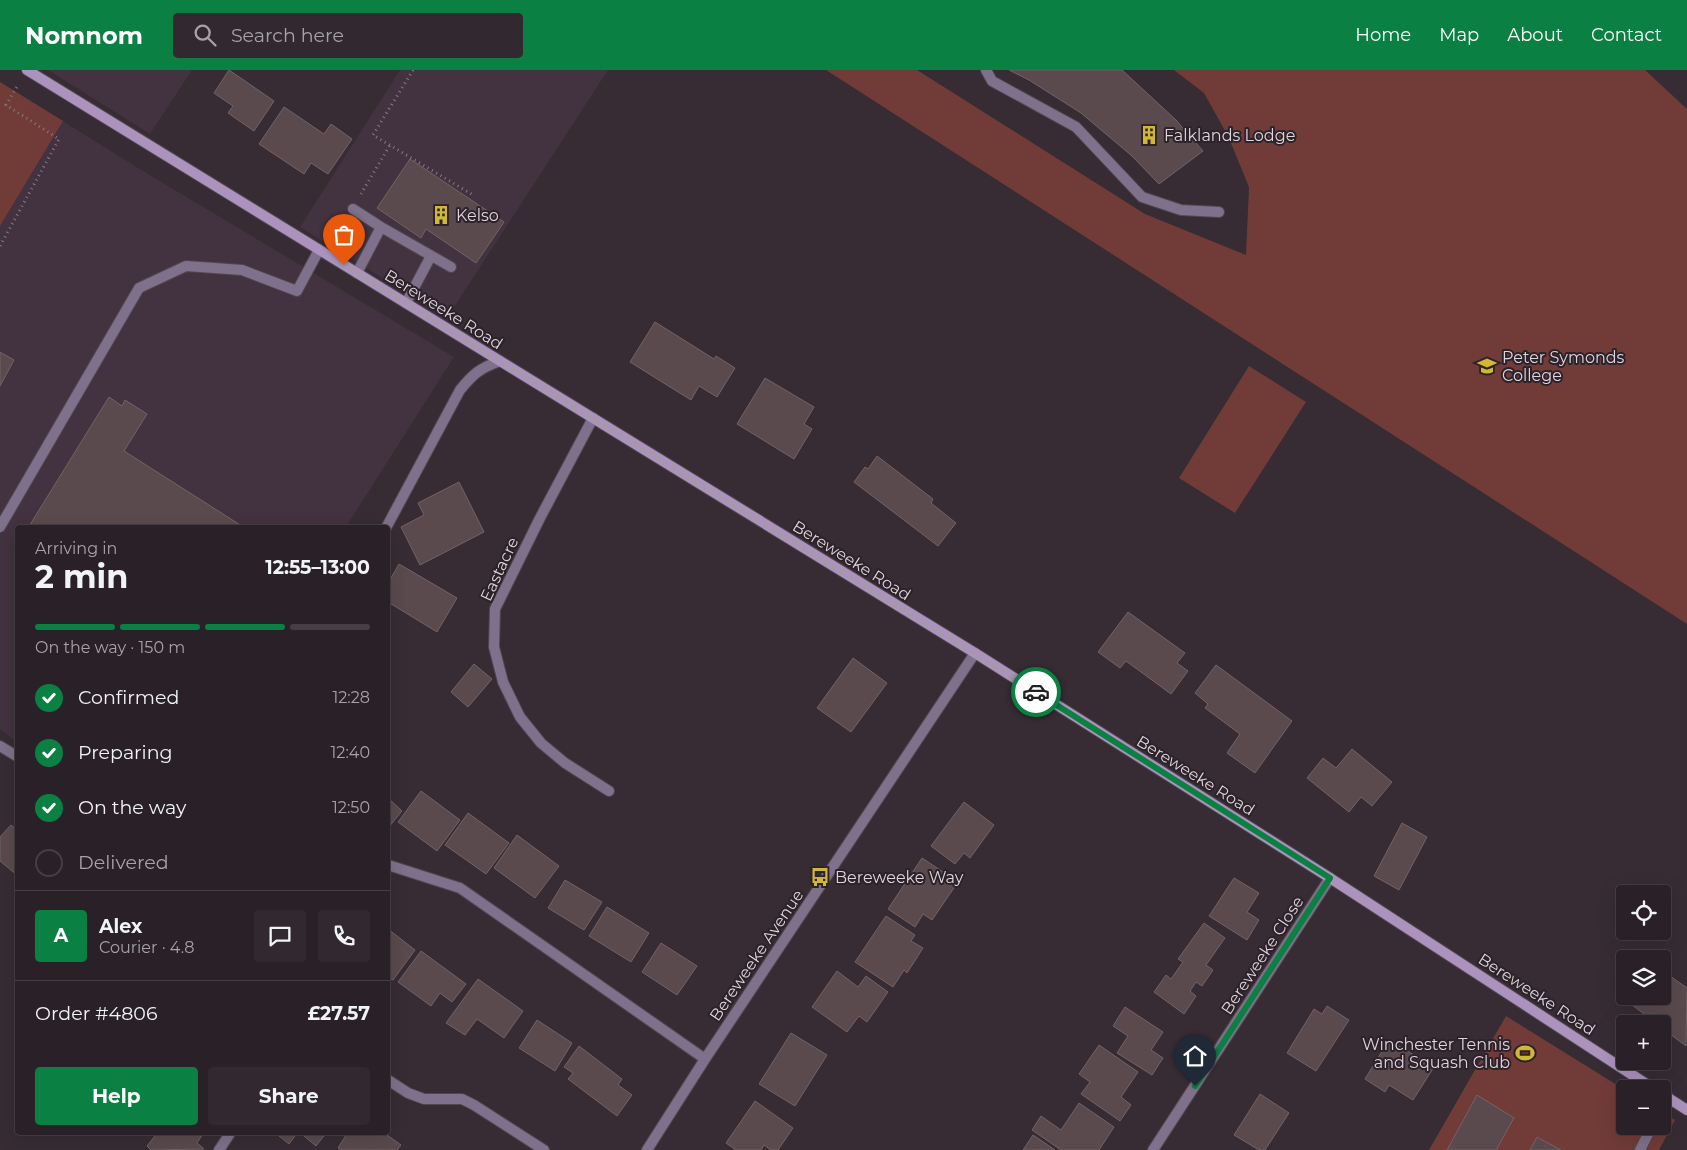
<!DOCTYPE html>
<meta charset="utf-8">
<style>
body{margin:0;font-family:Montserrat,sans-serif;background:#31292f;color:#f1f3f6;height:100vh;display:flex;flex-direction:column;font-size:19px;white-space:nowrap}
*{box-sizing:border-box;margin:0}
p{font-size:16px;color:#a5a3a7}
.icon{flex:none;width:28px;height:28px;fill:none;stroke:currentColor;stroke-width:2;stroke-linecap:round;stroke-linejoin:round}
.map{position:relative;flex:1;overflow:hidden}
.details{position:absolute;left:15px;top:455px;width:375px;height:610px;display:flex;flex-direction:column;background:#292127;border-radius:5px;box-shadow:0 5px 20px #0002,0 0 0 1px #453e44}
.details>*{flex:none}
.tools{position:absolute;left:1616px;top:815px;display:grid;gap:10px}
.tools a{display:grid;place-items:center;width:55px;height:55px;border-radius:5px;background:#292127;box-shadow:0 5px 20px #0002,0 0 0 1px #453e44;font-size:25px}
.pin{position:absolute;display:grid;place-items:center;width:42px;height:42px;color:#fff;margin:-51px -21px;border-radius:50% 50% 50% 0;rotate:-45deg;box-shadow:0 0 5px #0007}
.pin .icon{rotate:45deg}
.courier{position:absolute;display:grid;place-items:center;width:50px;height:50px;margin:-25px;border:4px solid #0b8043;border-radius:50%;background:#fff;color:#222;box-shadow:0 1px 6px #0007}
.summary em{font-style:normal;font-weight:700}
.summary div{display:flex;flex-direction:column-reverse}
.summary{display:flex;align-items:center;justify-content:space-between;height:85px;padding:0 20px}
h1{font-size:32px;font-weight:700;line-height:38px}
.bar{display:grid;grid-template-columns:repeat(4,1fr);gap:8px 5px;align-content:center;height:60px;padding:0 20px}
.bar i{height:6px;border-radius:4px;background:#453e44}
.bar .on{background:#0b8043}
.bar p{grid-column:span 4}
.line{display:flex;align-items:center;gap:12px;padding:0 20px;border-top:1px solid #453e44}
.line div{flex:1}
.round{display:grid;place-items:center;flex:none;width:52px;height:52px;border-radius:5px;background:#31292f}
ol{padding:0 20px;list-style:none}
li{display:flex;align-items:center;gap:15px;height:55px}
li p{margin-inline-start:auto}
li .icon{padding:5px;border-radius:50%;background:#0b8043;color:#fff;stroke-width:4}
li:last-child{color:#a5a3a7}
li i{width:28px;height:28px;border:2px solid #453e44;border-radius:50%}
.primary-button{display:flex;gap:10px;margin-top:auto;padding:10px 20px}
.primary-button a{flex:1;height:58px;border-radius:5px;background:#0b8043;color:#fff;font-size:20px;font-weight:700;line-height:58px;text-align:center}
.primary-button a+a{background:#31292f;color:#f1f3f6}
header{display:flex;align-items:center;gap:30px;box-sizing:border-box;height:70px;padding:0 25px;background:#0b8043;color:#fff}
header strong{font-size:24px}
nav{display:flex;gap:28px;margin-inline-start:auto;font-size:18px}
.search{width:350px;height:45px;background:#31292f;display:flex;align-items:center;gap:12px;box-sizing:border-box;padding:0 18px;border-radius:5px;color:#a5a3a7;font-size:19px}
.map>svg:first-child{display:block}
</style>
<header>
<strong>Nomnom</strong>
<div class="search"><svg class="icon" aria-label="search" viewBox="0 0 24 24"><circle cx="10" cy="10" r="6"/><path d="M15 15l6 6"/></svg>Search here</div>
<nav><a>Home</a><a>Map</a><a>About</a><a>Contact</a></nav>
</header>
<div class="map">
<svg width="1687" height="1080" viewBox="0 0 1687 1080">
<rect width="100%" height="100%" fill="#372c34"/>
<!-- built -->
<path fill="#43323f" d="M48,0H192L150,64Z
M400,0H608L447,248L300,157Z
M0,12L143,101L454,287L346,457L18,458L17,672L0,659Z"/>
<!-- green -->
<path fill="#713b38" d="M826,0H917L1145,144L1246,185L1249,117L1228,66L1204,23L1174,0H1645L1687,39V554Z
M0,12L63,51L0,156Z
M1249,296L1306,332L1235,443L1179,408Z
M1506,946L1625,1020V1056H1662L1663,1043L1675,1050L1659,1080H1429Z"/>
<!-- building -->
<path fill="#5a4a4e" stroke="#736367" d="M229,0L274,31L254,61L228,43L233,36L214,23Z
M1009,0H1122L1176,50L1203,81L1159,114L1132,86L1081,43L1029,10Z
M284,37L324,64L331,54L352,69L328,104L311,93L304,104L259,74Z
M410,89L504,152L476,193L426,159L421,168L377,138Z
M655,252L714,289L716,286L735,298L717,327L699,316L691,330L630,292Z
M0,282L14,290L0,316Z
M765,308L814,337L804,354L812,359L794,389L737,354Z
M109,327L122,336L125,330L147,344L124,381L245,458H28Z
M877,386L933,429L931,433L956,453L938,476L854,412L865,397L868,399Z
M459,412L484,462L420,495L401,457L424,445L418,433Z
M399,494L457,528L437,562L388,532V513Z
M1128,542L1185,583L1177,593L1188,601L1171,624L1126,591L1120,598L1098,582Z
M853,588L887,613L851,662L817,638Z
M474,594L492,609L468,637L451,622Z
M1216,595L1292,651L1255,703L1227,683L1240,664L1205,638L1208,634L1195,623Z
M1352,679L1392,712L1372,736L1361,727L1349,742L1307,708L1323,688L1336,698Z
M421,721L460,750L437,781L398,752Z
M388,728L402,741L388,758Z
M964,732L994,755L970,788L964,783L955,794L931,776Z
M468,743L509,773L486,804L445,775Z
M1402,753L1427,767L1399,820L1374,806Z
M11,755L18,761V806L0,791V767Z
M517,765L559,796L535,828L494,798Z
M922,788L958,812L932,850L923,844L915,857L888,839Z
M1234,808L1259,823L1247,842L1259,850L1247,870L1209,846Z
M565,810L602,832L584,860L548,838Z
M607,837L649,863L631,892L589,866Z
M886,846L915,865L911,871L923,878L907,903L904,900L893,917L855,892Z
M1204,853L1225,868L1206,895L1213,900L1202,916L1196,912L1190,921L1196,926L1184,944L1154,922L1166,905L1171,909L1183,892L1178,889Z
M388,859L415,880L393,910L388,907Z
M661,873L697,896L677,925L642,902Z
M421,881L466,914L452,932L440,923L431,936L398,912Z
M837,901L858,917L866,906L888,922L867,952L859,946L847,962L812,937Z
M1663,901L1687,918L1686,976L1662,958V954H1657L1627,931L1631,926H1662Z
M478,909L523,941L504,968L477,949L465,965L446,953Z
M1327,936L1349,950L1316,1001L1287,983L1314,939L1322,944Z
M1125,937L1163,962L1151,980L1163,988L1152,1005L1117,983L1128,966L1113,956Z
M537,950L572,973L555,1001L519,978Z
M791,963L827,985L795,1036L759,1014Z
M1389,970L1434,997L1413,1030L1389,1015L1385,1022L1365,1009Z
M1099,975L1138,1002L1121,1027L1131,1035L1120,1051L1081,1024L1090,1012L1079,1004Z
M579,976L622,1009L618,1015L632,1025L617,1046L568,1009L573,1003L564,997Z
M1260,1024L1289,1043L1265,1080H1259L1234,1065Z
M1477,1025L1514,1048L1496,1080H1447Z
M755,1031L793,1058L778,1080H771L764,1075L761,1080H736L726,1073Z
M1079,1033L1114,1057L1099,1080H1061L1032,1060L1041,1046L1061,1060Z
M388,1057L391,1059L387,1065L401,1075L397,1080H341L338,1078L348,1062H388Z
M158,1062H204L197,1073L204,1079L151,1080L147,1076Z
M274,1062H298L289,1074Z
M299,1062H327L316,1076Z
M1033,1065L1055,1080H1023Z
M1537,1067L1561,1080H1530Z"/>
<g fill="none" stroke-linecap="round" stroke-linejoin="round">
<!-- service casing -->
<g stroke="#52474f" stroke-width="12">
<path id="service" d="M986,0L992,11L1076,57L1142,127L1181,140L1219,142
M353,139L381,157L451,197
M357,203L381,157
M406,233L431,186
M0,457L139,218L186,196L242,200L297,221L319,180
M386,458L460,320C473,304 480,298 500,291
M388,1010L408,1023L424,1029H462L474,1035L544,1080
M219,1080L229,1065L227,1062"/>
</g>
<!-- minor casing -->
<g stroke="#52474f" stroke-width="12">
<path id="minor" d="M593,348L540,448L495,539L494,577L503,612L520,647L541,673L565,693L609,721
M0,676L18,687
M388,795L460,818L705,989
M1662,1037L1668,1027
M647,1080L705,989L975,583
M1153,1080L1330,808
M1640,1080L1652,1056"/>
</g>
<!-- secondary casing -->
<g stroke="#52474f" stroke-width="12">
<path id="secondary" d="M27,0L975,583L1330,808L1654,1019
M1662,1024L1687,1040"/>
</g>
<!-- path -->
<path stroke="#857b82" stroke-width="3" stroke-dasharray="1 4" stroke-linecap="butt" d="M413,0L373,65L473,125
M361,124L390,75
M0,176L59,69L6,35L18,15"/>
<!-- service -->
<use href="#service" stroke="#7f708b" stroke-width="10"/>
<!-- minor -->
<use href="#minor" stroke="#7f708b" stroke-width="10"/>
<!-- secondary -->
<use href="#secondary" stroke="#ac93be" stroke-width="10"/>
</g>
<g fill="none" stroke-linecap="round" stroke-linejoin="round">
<!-- done -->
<path stroke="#a49aa1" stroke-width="5" stroke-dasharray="0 9" d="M344,195L1036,622"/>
<!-- route -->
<path stroke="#0b8043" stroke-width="6" d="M1036,622L1330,808L1195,1016"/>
</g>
<!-- icons -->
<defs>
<g id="building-bare" transform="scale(1.5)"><path d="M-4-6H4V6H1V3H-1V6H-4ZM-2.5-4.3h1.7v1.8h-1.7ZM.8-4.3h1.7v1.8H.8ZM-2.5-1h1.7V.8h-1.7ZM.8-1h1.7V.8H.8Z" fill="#d1b736" stroke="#2d222a" stroke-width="2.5" paint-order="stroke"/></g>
<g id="university-bare" transform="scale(1.5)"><path d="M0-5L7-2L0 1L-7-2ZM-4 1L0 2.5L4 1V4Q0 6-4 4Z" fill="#d1b736" stroke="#2d222a" stroke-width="2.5" paint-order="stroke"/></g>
<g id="bus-bare" transform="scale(1.5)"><path d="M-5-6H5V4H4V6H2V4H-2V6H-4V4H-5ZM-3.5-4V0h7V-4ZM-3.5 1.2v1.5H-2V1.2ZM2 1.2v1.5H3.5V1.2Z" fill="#d1b736" stroke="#2d222a" stroke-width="2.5" paint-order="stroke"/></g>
<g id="stadium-bare" transform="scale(1.5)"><path d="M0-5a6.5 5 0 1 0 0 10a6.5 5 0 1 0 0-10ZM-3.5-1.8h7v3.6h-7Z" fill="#d1b736" stroke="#2d222a" stroke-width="2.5" paint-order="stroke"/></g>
</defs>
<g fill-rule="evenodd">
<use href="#building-bare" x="1149" y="65"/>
<use href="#building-bare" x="441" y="145"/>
<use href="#university-bare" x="1487" y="296"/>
<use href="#bus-bare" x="820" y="807"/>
<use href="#stadium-bare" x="1525" y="983"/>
</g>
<g text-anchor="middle" stroke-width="4" stroke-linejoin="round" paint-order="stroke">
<!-- poi labels -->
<g font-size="16" fill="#ded6dc" stroke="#2d222a" text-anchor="start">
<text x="1164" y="71">Falklands Lodge</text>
<text x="456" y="151">Kelso</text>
<text x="1502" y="293">Peter Symonds<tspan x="1502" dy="18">College</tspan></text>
<text x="835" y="813">Bereweeke Way</text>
<text x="1510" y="980" text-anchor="end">Winchester Tennis<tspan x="1510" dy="18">and Squash Club</tspan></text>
</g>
<!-- street labels -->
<g font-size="16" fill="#ded6dc" stroke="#2d222a">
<text transform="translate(444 239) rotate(32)" y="6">Bereweeke Road</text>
<text transform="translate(852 490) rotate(32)" y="6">Bereweeke Road</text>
<text transform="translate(499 499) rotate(-65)" y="6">Eastacre</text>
<text transform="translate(1196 705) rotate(32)" y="6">Bereweeke Road</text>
<text transform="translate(756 885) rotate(-56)" y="6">Bereweeke Avenue</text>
<text transform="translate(1262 885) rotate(-57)" y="6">Bereweeke Close</text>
<text transform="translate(1537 924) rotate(33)" y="6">Bereweeke Road</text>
</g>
</g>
</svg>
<div class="tools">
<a><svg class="icon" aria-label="locate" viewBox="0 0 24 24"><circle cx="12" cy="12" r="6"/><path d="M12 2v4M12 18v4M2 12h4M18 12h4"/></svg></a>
<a><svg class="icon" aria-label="layers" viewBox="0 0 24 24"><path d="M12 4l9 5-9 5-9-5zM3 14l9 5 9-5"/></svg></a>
<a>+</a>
<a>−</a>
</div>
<div class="pin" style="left:344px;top:195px;background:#ea580c"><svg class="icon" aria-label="bag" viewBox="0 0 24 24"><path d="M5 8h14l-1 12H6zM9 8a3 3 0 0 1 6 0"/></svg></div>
<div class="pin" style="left:1195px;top:1016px;background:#1f2937"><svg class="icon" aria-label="home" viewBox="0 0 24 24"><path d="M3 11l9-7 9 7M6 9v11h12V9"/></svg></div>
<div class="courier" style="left:1036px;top:622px"><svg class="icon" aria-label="car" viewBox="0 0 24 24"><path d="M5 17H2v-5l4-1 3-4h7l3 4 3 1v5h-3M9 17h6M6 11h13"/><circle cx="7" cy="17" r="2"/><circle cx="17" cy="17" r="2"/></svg></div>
<section class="details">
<div class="summary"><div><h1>2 min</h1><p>Arriving in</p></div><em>12:55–13:00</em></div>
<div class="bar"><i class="on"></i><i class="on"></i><i class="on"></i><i></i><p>On the way · 150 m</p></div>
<ol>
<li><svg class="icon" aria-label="check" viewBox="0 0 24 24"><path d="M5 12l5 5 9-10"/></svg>Confirmed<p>12:28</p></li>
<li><svg class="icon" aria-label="check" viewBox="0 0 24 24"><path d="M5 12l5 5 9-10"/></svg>Preparing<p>12:40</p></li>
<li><svg class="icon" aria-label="check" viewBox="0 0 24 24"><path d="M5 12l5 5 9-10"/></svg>On the way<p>12:50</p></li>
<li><i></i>Delivered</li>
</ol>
<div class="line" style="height:90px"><b class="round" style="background:#0b8043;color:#fff">A</b><div><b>Alex</b><p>Courier · 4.8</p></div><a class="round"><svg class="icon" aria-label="chat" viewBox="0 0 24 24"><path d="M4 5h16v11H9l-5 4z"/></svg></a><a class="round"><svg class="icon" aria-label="phone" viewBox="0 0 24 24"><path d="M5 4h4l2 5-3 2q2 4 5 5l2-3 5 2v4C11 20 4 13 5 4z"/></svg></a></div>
<div class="line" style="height:65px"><div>Order #4806</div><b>£27.57</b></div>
<div class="primary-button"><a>Help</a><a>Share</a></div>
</section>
</div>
